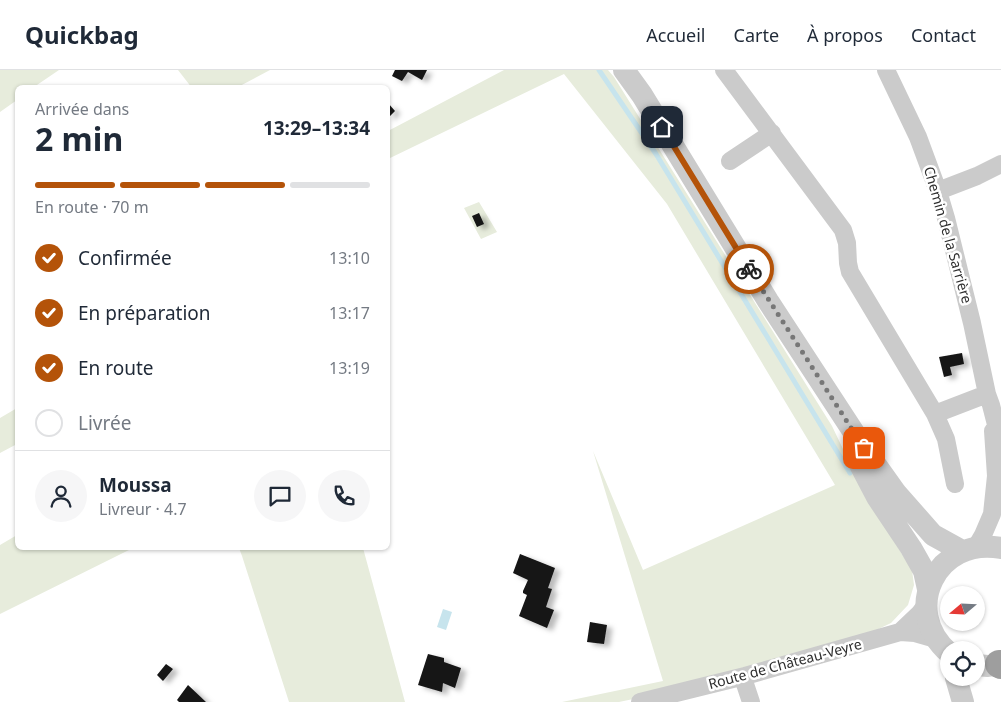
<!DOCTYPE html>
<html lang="fr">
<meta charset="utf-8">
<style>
body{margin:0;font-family:"Noto Sans",sans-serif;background:#f6f6f7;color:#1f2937;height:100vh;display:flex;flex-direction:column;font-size:19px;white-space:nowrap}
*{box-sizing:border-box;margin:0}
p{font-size:16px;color:#747a83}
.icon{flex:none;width:28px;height:28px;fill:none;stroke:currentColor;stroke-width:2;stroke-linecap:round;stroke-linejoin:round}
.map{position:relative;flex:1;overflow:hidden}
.sheet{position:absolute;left:15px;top:15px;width:375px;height:465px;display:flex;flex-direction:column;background:#fff;border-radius:8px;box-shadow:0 1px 4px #0004}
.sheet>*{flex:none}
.needle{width:32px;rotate:251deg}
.fabs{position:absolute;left:940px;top:516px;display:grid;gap:10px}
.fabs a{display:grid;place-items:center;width:45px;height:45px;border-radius:50%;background:#fff;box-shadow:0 1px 4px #0004;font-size:25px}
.pin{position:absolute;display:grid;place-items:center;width:42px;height:42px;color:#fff;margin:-21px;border-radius:10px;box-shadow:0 2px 8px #0006}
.courier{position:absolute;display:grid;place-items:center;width:50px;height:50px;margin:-25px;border:4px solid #b45309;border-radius:50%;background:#fff;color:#222;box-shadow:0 1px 6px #0007}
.summary em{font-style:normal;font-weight:700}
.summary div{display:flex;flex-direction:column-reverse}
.summary{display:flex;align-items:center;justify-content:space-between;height:85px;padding:0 20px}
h1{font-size:32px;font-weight:700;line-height:38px}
.bar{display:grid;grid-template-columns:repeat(4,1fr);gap:8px 5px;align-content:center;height:60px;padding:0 20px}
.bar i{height:6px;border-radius:4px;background:#e0e1e3}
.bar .active{background:#b45309}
.bar p{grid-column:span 4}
.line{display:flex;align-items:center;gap:12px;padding:0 20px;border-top:1px solid #e0e1e3}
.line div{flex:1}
.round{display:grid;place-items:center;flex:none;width:52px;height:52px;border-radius:26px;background:#f6f6f7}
ol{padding:0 20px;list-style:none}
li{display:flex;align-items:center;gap:15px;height:55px}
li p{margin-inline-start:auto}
li .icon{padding:5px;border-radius:50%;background:#b45309;color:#fff;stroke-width:4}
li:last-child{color:#747a83}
li i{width:28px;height:28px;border:2px solid #e0e1e3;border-radius:50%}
header{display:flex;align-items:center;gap:30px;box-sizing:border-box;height:70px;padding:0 25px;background:#fff;border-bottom:1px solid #e0e1e3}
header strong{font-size:24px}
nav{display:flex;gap:28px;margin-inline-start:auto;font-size:18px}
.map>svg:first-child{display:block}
</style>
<header>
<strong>Quickbag</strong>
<nav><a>Accueil</a><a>Carte</a><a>À propos</a><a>Contact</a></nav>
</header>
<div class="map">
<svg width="1001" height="632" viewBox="0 0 1001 632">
<defs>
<filter id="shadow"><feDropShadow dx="5.5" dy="3" stdDeviation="2.5" flood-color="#0004"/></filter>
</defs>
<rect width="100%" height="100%" fill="#fff"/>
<!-- green -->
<path fill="#e7ecdc" d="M0,0H59L34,17L18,18L17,30L0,42Z
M178,0H270L238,17L192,18Z
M504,0H608L614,7L832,356L863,421L912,500L914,515L908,535L891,553L866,565L657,624L619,632H562L663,611L593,381L643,500L835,415L667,134L564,4L388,89V61Z
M479,132L497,162L481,169L464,138Z
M17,338V374L0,383V348Z
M17,465L18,478H133L0,544V475Z
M239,478H363L405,632H289L242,486Z"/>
<!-- water -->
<path fill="#c7e4ed" d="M443,539L452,542L446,560L437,557Z"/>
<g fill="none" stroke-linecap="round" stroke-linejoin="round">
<!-- stream -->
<path stroke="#c7e4ed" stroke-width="5" d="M599,0L656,84L850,403"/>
</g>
<!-- building -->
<path fill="#151515" filter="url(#shadow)" d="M395,0H427L422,10L408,2L402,11L392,6Z
M388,33L395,41L388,48Z
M479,143L484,154L477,157L472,146Z
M962,283L964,294L950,297L952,305L944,307L939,287Z
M520,484L555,498L548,518L552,519L546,537L554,540L547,558L519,546L527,525L523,523V521L528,510L513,503Z
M590,552L607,555L604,574L587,572Z
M428,584L444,588V592L461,598L455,618L443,613L442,622L418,615Z
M166,594L173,599L163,611L157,605Z
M188,615L206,632H179L177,630Z"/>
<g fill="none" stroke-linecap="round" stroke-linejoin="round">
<!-- minor -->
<path stroke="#cbcbcb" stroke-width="18" d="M724,0L843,160L847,173L848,193L850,202L935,344L946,369L955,414
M886,0L918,67L938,121L946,148L972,253L987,324L991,335L1001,374
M730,91L772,63
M938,121L977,106L1001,94
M935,344L987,324
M976,477L983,465L992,444L996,406L993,361
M926,535L920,543L900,562L915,563L936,569
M745,606V614L751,632
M640,632L745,606L900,562"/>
<!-- tertiary -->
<path stroke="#cbcbcb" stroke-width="22" d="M624,0L642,25L768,231L864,378L896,423L933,465L962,481
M856,387L877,427L911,478L924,501L928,519
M949,583C900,540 937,466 1001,478
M976,595L988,596L1001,594
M956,608L963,632"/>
<!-- trunk -->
<path stroke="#9e9e9e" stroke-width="28" d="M999,594L1001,595"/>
</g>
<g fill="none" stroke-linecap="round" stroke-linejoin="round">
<!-- done -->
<path stroke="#777" stroke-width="5" stroke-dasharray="0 9" d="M749,199L864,378"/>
<!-- route -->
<path stroke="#b45309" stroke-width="6" d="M662,57L749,199"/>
</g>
<g text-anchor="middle" stroke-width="5" stroke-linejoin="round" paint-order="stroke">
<!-- street labels -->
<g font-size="14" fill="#2e2e2e" stroke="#fff">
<text transform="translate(948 165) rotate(74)" y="5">Chemin de la Sarrière</text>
<text transform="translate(785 594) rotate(-15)" y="5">Route de Château-Veyre</text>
</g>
</g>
</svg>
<div class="fabs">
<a><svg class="needle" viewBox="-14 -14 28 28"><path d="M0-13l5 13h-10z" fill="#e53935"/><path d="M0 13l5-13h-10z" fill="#747a83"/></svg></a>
<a><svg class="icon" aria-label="locate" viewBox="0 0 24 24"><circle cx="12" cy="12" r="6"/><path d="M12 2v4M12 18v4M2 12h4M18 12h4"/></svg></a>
</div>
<div class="pin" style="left:864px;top:378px;background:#ea580c"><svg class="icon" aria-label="bag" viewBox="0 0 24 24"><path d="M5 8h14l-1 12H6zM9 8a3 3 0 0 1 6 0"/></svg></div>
<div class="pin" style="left:662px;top:57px;background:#1f2937"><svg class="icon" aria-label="home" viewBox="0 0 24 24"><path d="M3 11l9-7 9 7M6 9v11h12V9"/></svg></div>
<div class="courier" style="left:749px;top:199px"><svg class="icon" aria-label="bike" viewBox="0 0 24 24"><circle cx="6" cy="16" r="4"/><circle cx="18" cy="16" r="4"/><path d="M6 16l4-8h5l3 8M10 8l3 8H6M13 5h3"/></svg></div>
<section class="sheet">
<div class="summary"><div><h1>2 min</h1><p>Arrivée dans</p></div><em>13:29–13:34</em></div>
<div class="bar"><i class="active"></i><i class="active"></i><i class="active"></i><i></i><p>En route · 70 m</p></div>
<ol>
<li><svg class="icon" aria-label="check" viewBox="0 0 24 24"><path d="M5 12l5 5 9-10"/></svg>Confirmée<p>13:10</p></li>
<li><svg class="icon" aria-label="check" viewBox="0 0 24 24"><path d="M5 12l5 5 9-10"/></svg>En préparation<p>13:17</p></li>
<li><svg class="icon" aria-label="check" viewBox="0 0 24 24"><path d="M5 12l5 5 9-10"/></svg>En route<p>13:19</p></li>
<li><i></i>Livrée</li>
</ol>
<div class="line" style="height:90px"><a class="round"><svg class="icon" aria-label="person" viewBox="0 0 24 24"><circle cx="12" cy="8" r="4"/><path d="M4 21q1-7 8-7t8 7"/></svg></a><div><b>Moussa</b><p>Livreur · 4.7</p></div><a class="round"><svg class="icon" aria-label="chat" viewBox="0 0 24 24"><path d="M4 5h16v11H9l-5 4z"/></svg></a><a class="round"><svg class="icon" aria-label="phone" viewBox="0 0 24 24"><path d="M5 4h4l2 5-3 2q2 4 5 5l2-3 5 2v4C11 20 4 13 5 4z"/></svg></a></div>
</section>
</div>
